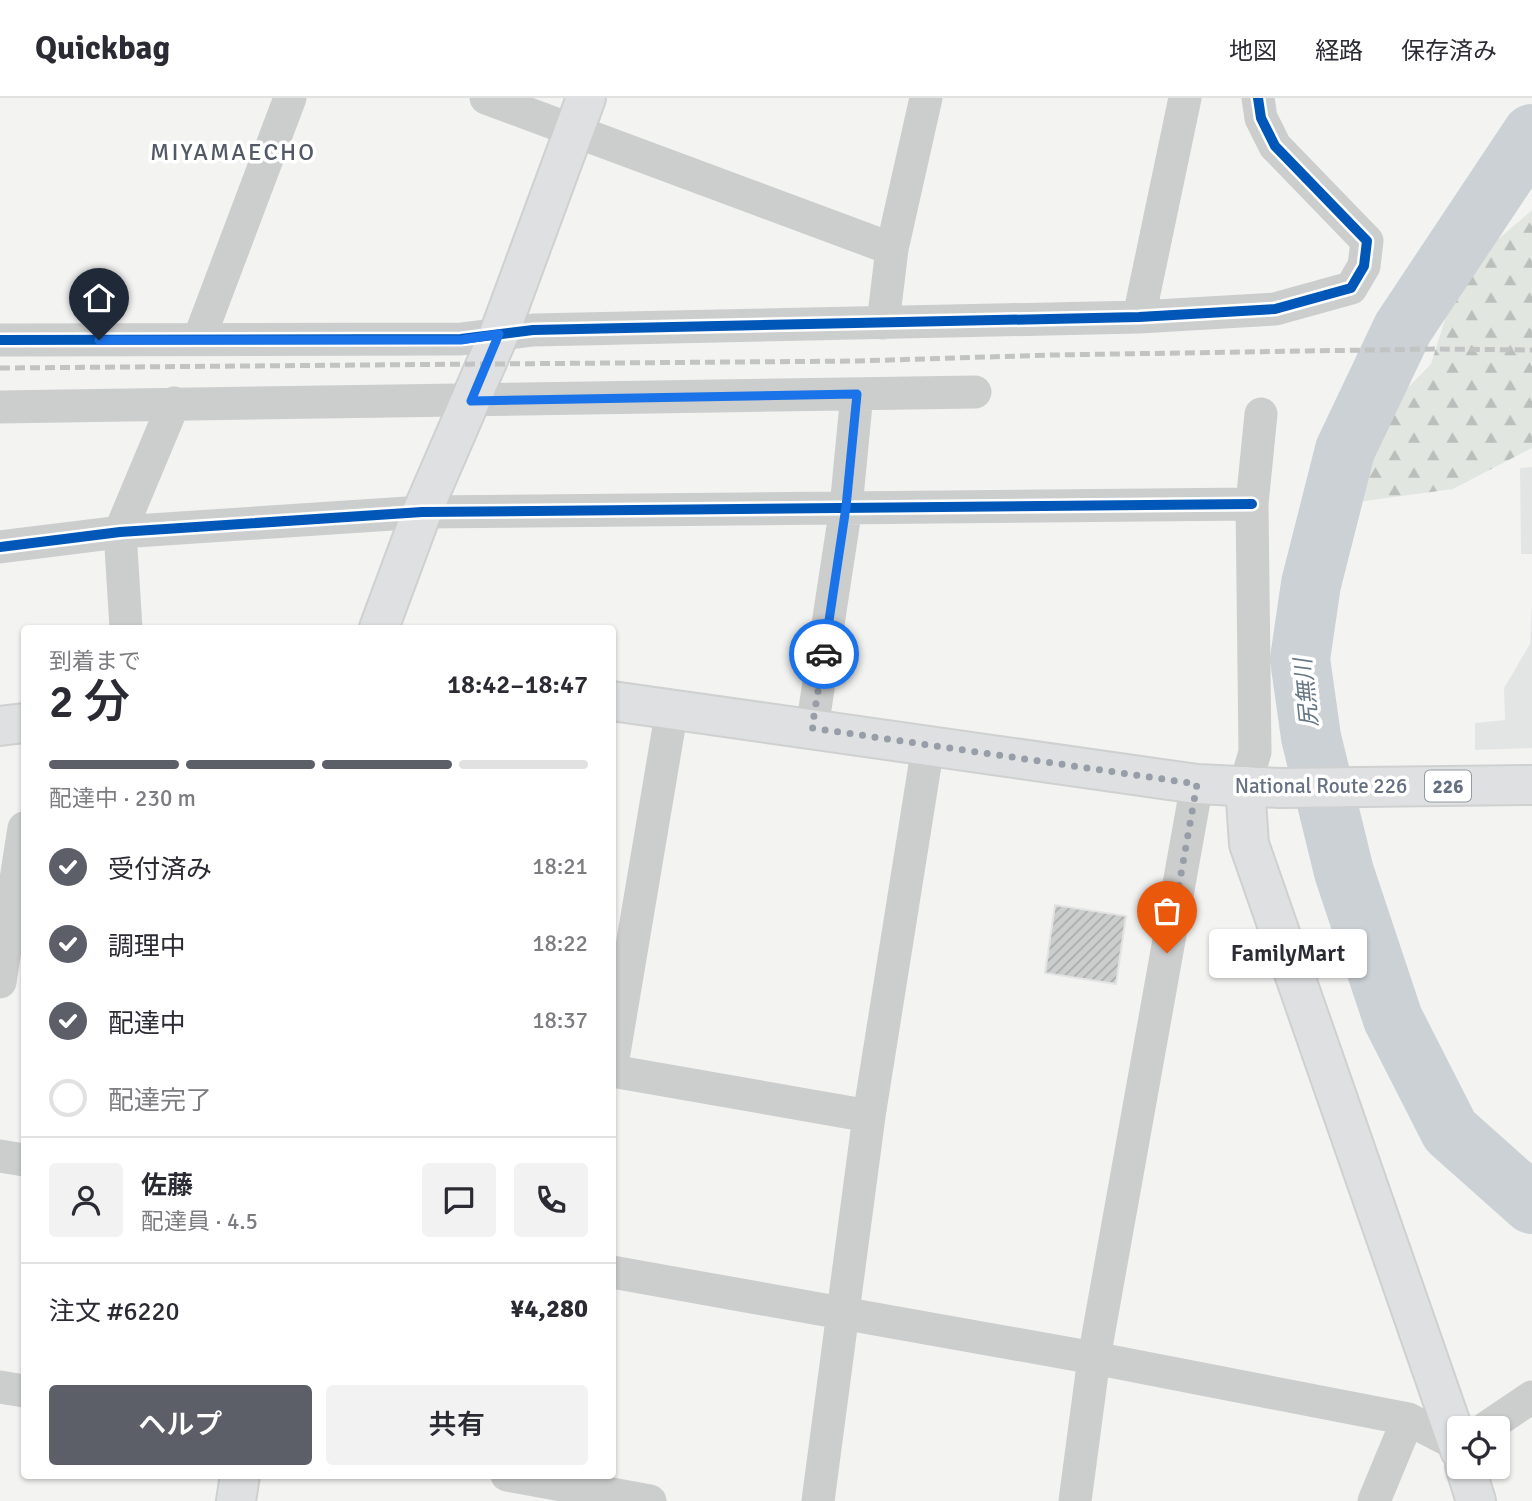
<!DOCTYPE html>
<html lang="ja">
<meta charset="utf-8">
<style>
body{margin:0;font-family:Signika,"Noto Sans JP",sans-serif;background:#f2f2f3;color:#2b2b33;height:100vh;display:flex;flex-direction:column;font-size:26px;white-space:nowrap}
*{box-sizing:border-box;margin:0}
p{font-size:23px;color:#7c7c81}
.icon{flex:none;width:38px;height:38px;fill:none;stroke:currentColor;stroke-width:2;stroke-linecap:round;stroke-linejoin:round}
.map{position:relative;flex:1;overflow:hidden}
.sheet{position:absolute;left:21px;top:527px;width:595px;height:854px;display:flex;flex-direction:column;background:#fff;border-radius:7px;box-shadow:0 2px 5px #0004}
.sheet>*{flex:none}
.buttons{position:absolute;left:1447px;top:1318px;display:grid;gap:14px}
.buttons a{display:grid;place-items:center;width:63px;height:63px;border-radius:7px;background:#fff;box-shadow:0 2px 5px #0004;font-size:35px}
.pin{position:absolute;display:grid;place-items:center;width:60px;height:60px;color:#fff;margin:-72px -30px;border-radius:50% 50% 50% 0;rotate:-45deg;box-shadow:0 0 7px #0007}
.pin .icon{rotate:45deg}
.courier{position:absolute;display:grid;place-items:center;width:70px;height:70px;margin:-35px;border:5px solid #1a73e8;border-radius:50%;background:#fff;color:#222;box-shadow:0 2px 9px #0007}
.bubble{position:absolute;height:49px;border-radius:7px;background:#fff;box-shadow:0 2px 5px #0004;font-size:23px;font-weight:600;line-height:49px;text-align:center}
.head em{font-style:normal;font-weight:600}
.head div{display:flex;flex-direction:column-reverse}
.head{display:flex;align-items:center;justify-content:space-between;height:119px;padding:0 28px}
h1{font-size:46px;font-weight:600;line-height:52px}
.bar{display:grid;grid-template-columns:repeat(4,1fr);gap:10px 7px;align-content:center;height:84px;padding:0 28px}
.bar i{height:9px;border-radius:5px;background:#e1e1e2}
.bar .selected{background:#5c5f68}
.bar p{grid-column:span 4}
.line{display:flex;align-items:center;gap:18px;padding:0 28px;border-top:2px solid #e1e1e2}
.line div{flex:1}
.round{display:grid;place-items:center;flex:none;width:74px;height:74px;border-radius:7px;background:#f2f2f3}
ol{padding:0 28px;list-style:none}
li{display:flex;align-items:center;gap:21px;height:77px}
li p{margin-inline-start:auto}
li .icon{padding:7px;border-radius:50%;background:#5c5f68;color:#fff;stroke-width:4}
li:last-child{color:#7c7c81}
li i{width:38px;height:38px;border:4px solid #e1e1e2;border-radius:50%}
.primary-button{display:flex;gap:14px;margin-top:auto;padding:14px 28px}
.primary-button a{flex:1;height:80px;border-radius:7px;background:#5c5f68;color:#fff;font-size:28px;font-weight:600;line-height:80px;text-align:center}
.primary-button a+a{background:#f2f2f3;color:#2b2b33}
header{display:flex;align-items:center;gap:42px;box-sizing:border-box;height:98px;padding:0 35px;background:#fff;border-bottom:2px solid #e1e1e2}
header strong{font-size:33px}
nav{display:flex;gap:38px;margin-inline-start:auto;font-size:24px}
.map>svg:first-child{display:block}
</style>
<header>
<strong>Quickbag</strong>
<nav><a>地図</a><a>経路</a><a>保存済み</a></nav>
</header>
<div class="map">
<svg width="1532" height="1403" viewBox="0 0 1532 1403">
<defs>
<pattern id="forest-firs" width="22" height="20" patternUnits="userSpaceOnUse" patternTransform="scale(1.75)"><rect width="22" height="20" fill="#e2e6e0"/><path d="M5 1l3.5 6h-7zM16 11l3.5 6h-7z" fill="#bbbfbb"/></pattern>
<pattern id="building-hatch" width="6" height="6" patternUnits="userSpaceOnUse" patternTransform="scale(1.75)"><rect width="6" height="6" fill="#cccece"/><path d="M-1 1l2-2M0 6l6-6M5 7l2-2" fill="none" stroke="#a9acac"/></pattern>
</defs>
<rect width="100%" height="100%" fill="#f3f4f2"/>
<!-- built -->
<path fill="#e3e5e5" d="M1532,369V456H1521L1520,370Z
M1532,506V650L1475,652V625L1505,622L1504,590L1530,546Z"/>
<!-- forest -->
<path fill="url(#forest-firs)" d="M1532,112V350L1453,391L1343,406L1365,334L1431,266L1460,174Z"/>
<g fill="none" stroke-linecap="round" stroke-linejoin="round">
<!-- river -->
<path stroke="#cbd1d5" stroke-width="60" d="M1532,36L1403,230L1345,352L1311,486L1300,561L1311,639L1344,774L1393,921L1450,1033L1532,1106"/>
</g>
<!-- building -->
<path fill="url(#building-hatch)" stroke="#e2e3e2" stroke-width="2" d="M1055,807L1126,818L1116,886L1045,875Z"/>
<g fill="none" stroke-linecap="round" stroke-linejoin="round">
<!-- secondary casing -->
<g stroke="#cfd0d0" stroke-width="42">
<path id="secondary" d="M379,530L422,414L499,236L586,0
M1245,688L1249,746L1460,1352
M1465,1368L1476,1403
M236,1403L240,1377"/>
</g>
<!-- highway casing -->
<g stroke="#cfd0d0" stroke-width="42">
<path id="highway" d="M612,603L1197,686L1280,690L1532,687
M0,628L24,625"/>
</g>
<!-- street -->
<path stroke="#cccdcd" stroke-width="33" d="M486,0L892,151
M1139,219L1185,0
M883,225L892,151L926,0
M199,241L290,0
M0,242L461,241L533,232L1139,219L1275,211L1351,190L1364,168L1367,143L1275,48L1261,20L1258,0
M0,309L975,294
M0,449L120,434L422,414L1252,406
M126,530L120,434L174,305
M812,630L846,409L857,296
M1245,688L1255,654L1252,406L1261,316
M0,884L24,730
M612,967L672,611
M612,973L869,1018
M0,1058L24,1062
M612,1174L1094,1260L1408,1321L1460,1348
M0,1289L24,1293
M1486,1330L1532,1299
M507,1377L650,1403
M818,1403L869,1018L928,648
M1075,1403L1094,1260L1197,686
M1374,1403L1408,1321"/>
<!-- secondary -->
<use href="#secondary" stroke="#dfe0e1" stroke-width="38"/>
<!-- highway -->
<use href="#highway" stroke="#dfe0e1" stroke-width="38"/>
<!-- rail -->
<path stroke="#c2c3c3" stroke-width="5" stroke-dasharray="10 5" stroke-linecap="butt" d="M0,270L857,263L1052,257L1433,251L1532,252"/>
<!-- cycleway casing -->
<g stroke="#fff" stroke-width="15">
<path id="cycleway" d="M0,242L461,241L533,232L1139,219L1275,211L1351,190L1364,168L1367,143L1275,48L1261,20L1258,0
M0,449L120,434L422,414L1252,406"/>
</g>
<!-- cycleway -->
<use href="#cycleway" stroke="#0057b8" stroke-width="10"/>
</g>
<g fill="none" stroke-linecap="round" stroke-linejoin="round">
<!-- done -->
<path stroke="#979ea8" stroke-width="7" stroke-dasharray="0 12.6" d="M824,556L812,630L1197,686L1167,855"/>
<!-- route -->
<path stroke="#1a73e8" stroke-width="9" d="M99,242H461L499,236L471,303L857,296L846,409L824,556"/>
</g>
<g text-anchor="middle" stroke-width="7" stroke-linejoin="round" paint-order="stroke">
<!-- shield labels -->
<rect fill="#fff" stroke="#939ba6" stroke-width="2" x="1425" y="672.5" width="46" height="31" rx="5"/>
<g font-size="19" font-weight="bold" fill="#657080">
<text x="1448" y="695">226</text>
</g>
<!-- street labels -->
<g font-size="21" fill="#657080" stroke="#fff">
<text x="1321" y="695">National Route 226</text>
</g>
<!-- water labels -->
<g font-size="23" font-style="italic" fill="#667785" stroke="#fff">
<text transform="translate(1306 595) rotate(-96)" y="8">尻無川</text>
</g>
<!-- quarter labels -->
<g font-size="24" letter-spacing="2" fill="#535a66" stroke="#fff">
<text x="233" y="62">MIYAMAECHO</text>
</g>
</g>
</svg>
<div class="buttons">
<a><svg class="icon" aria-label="locate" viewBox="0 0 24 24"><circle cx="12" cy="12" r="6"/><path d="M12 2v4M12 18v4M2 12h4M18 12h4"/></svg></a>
</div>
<div class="pin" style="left:1167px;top:855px;background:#ea580c"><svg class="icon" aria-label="bag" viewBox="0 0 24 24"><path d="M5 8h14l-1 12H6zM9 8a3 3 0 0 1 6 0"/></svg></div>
<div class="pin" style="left:99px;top:242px;background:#1f2937"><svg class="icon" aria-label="home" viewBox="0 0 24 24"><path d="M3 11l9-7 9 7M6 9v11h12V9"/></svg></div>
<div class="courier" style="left:824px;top:556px"><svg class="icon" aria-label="car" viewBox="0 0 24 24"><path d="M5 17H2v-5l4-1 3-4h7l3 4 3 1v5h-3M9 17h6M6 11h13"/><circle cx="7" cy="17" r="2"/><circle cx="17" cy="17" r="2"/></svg></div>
<div class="bubble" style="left:1209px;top:831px;width:158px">FamilyMart</div>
<section class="sheet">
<div class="head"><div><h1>2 分</h1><p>到着まで</p></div><em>18:42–18:47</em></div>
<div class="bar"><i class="selected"></i><i class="selected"></i><i class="selected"></i><i></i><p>配達中 · 230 m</p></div>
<ol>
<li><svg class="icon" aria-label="check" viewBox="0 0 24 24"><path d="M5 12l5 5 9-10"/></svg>受付済み<p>18:21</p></li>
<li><svg class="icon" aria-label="check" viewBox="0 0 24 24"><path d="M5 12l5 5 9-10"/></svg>調理中<p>18:22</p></li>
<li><svg class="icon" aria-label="check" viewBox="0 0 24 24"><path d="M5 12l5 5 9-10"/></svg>配達中<p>18:37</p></li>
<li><i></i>配達完了</li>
</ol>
<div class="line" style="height:126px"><a class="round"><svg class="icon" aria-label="person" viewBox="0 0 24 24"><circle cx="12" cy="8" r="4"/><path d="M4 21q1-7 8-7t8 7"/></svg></a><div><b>佐藤</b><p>配達員 · 4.5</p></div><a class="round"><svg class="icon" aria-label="chat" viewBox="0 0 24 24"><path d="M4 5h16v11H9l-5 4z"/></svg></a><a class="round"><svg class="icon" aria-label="phone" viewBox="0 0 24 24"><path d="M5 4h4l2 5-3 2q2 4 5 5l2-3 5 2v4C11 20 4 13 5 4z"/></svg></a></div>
<div class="line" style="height:91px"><div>注文 #6220</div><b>¥4,280</b></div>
<div class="primary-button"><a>ヘルプ</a><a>共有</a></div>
</section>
</div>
